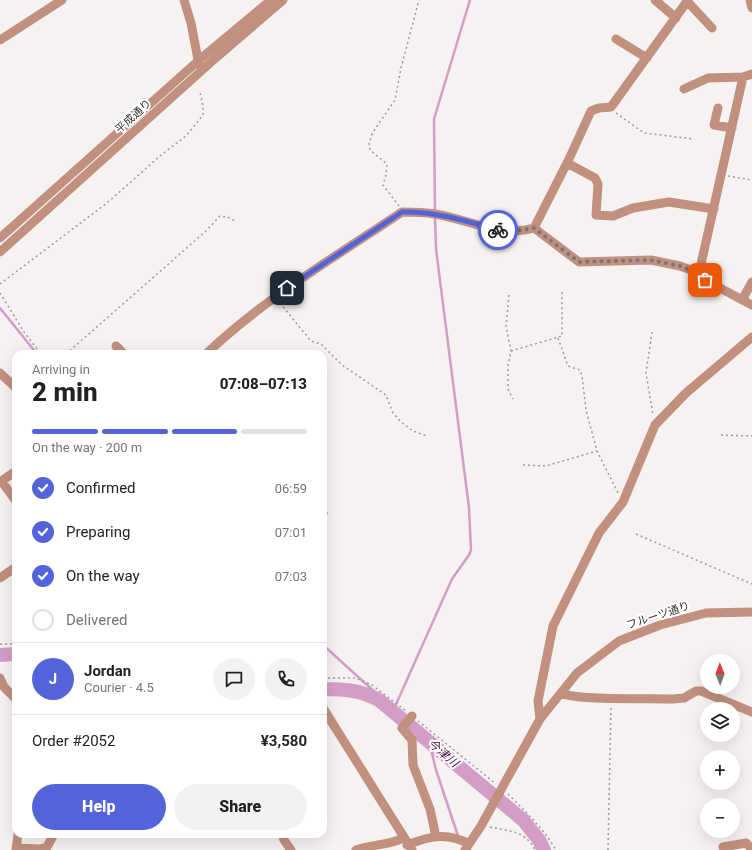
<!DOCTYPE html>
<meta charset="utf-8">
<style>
body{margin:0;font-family:Roboto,"Noto Sans JP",sans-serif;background:#f2f2f2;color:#222;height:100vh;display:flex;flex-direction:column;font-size:15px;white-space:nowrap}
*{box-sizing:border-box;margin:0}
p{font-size:13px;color:#767676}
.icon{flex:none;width:22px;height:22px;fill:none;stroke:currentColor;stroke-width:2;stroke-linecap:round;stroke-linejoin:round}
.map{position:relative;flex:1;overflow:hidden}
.sheet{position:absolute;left:12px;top:350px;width:315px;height:488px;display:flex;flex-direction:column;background:#fff;border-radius:12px;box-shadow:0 4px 16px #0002}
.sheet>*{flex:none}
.needle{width:26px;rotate:359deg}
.buttons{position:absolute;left:700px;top:654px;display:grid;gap:8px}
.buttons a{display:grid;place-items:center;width:40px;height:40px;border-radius:50%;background:#fff;box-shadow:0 4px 16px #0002;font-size:20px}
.pin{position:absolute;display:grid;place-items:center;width:34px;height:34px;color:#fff;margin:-17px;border-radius:8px;box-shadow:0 2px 6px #0006}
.courier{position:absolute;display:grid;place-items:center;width:40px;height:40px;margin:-20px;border:3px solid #5364da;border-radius:50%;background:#fff;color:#222;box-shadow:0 1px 5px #0007}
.headline em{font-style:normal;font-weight:800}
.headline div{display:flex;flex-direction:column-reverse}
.headline{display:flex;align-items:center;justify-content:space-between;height:68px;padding:0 20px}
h1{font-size:26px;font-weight:800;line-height:30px}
.bar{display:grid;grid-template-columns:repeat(4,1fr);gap:6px 4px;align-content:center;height:48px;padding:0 20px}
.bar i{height:5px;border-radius:3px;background:#e0e0e0}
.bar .selected{background:#5364da}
.bar p{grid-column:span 4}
.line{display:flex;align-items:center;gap:10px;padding:0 20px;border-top:1px solid #e0e0e0}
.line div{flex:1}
.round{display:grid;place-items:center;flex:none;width:42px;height:42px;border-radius:21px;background:#f2f2f2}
ol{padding:0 20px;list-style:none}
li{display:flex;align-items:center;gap:12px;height:44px}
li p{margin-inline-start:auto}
li .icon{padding:4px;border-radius:50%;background:#5364da;color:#fff;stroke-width:4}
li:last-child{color:#767676}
li i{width:22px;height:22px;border:2px solid #e0e0e0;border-radius:50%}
.primary-button{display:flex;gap:8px;margin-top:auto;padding:8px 20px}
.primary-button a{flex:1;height:46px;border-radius:24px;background:#5364da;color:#fff;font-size:16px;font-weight:800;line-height:46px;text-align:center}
.primary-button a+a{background:#f2f2f2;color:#222}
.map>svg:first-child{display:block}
</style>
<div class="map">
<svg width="752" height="850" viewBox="0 0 752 850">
<rect width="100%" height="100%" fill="#f6f2f2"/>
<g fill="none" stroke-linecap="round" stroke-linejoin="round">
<!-- stream -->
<path stroke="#d49dc6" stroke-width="2.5" d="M435,212L434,119L470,0
M0,308L37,354
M323,645L377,694L395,707
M393,711L452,579L469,555L471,550L469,508L436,249L435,217
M429,741L436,770L458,836"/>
<!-- river -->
<path stroke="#d49dc6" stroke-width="14" d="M0,655L16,654
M323,689C344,689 360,690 379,700L523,820L539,840L544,850"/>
<!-- path -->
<path stroke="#9c9999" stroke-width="1.5" stroke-dasharray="2 3" stroke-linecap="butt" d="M616,113L644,133L694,139
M728,176L752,180
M399,206L383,185L386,175L387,164L370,150L369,143L373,132L395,100L401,68L419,0
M0,284L107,203L160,156L186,136L203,115V106L200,92
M0,293L24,332L41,354
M509,295L506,327L511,351L508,365V389L513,399
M280,303L311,341L321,344L342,365L386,395L393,413L401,422L413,431L427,436
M652,332L646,373L653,415
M558,338L568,366L580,370L582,376L586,410L597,451L618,493
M511,351L562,336V291
M66,354L206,231L220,216L228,217L235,221
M721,435L752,436
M523,465L546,466L597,451
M323,509L330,516
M636,534L752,584
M0,644H16
M323,678H355L372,685L406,711
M418,721L496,784
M508,794C526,812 543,828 556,850
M490,827C509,831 526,831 535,850
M608,850L611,706"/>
<!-- minor -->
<path stroke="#c1907f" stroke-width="9" d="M184,0L191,23L199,65
M655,0L676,18
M750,0L752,8
M687,1L712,28
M616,39L647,58
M0,40L62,0
M684,89L708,78L743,77
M718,108L714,125L732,128
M567,163L595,178L598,184L596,215L613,216L633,208L669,202L714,209
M534,228L579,262L651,260L680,266L699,273L705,280L752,305
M0,238L198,61L271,0
M0,252L210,63L283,0
M699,273L743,77L752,74
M742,300L752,282
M116,346L124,354
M206,354C265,298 335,257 402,212C413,212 424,212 435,214C467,219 501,238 534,228L569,159L591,111L599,108L611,107L688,0
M0,373L16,388
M0,482L16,471
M2,482L16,501
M0,578L16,567
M0,678L4,687L16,699
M561,693C576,701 651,698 673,699L684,698L696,691H701L752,712
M323,708L412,850
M412,716L402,728L412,740L413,765L430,809L436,837
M540,719L538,701L553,626L599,533L623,502L655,425L686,393L752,337
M282,834L284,840L291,850
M407,845C430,836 447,832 469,844
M723,847L746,843L752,849
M16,848L40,849L47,847L54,834
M16,850L18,834
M356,850C371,844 388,846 403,838
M465,850L481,826L540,719L577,673L619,641L660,625L706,613L752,612"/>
</g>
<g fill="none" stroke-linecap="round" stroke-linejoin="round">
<!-- done -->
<path stroke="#777575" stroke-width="4" stroke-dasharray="0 7.2" d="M498,230L515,231L534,228L579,262L651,260L680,266L699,273L705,280"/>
<!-- route -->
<path stroke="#5364da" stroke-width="5" d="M287,288L402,212C435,211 466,221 498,230"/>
</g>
<g text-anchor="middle" stroke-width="4" stroke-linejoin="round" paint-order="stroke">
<!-- street labels -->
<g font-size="11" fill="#333131" stroke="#fff">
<text transform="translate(133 116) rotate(-42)" y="4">平成通り</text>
<text transform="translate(658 615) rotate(-18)" y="4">フルーツ通り</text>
</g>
<!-- water labels -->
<g font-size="12" font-style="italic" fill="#511045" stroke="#fff">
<text transform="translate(443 753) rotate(40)" y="4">今津川</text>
</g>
</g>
</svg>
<div class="buttons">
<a><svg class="needle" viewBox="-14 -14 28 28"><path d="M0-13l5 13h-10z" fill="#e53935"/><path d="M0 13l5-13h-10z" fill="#767676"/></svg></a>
<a><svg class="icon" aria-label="layers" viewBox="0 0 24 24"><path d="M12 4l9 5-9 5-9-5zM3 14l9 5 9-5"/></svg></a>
<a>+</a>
<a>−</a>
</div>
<div class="pin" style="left:705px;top:280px;background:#ea580c"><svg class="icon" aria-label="bag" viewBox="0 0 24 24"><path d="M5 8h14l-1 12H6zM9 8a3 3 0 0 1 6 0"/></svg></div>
<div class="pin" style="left:287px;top:288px;background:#1f2937"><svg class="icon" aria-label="home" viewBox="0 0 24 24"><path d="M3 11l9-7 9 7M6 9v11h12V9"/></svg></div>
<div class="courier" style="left:498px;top:230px"><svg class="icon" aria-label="bike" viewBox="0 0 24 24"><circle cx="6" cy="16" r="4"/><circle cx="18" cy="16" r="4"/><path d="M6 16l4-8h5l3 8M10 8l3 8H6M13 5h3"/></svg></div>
<section class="sheet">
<div class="headline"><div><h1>2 min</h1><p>Arriving in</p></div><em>07:08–07:13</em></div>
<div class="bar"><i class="selected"></i><i class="selected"></i><i class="selected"></i><i></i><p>On the way · 200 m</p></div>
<ol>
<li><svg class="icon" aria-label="check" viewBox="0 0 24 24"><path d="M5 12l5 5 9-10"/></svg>Confirmed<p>06:59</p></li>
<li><svg class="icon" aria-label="check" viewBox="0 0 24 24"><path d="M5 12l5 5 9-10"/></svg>Preparing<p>07:01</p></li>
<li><svg class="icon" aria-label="check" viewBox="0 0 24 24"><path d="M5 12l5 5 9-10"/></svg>On the way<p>07:03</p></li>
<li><i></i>Delivered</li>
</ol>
<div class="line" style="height:72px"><b class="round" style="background:#5364da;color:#fff">J</b><div><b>Jordan</b><p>Courier · 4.5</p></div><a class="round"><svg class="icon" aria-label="chat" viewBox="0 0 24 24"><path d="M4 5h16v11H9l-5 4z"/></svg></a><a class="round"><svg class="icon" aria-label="phone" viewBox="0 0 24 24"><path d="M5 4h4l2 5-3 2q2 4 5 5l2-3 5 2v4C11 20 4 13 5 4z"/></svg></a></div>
<div class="line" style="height:52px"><div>Order #2052</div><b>¥3,580</b></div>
<div class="primary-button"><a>Help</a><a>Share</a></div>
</section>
</div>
